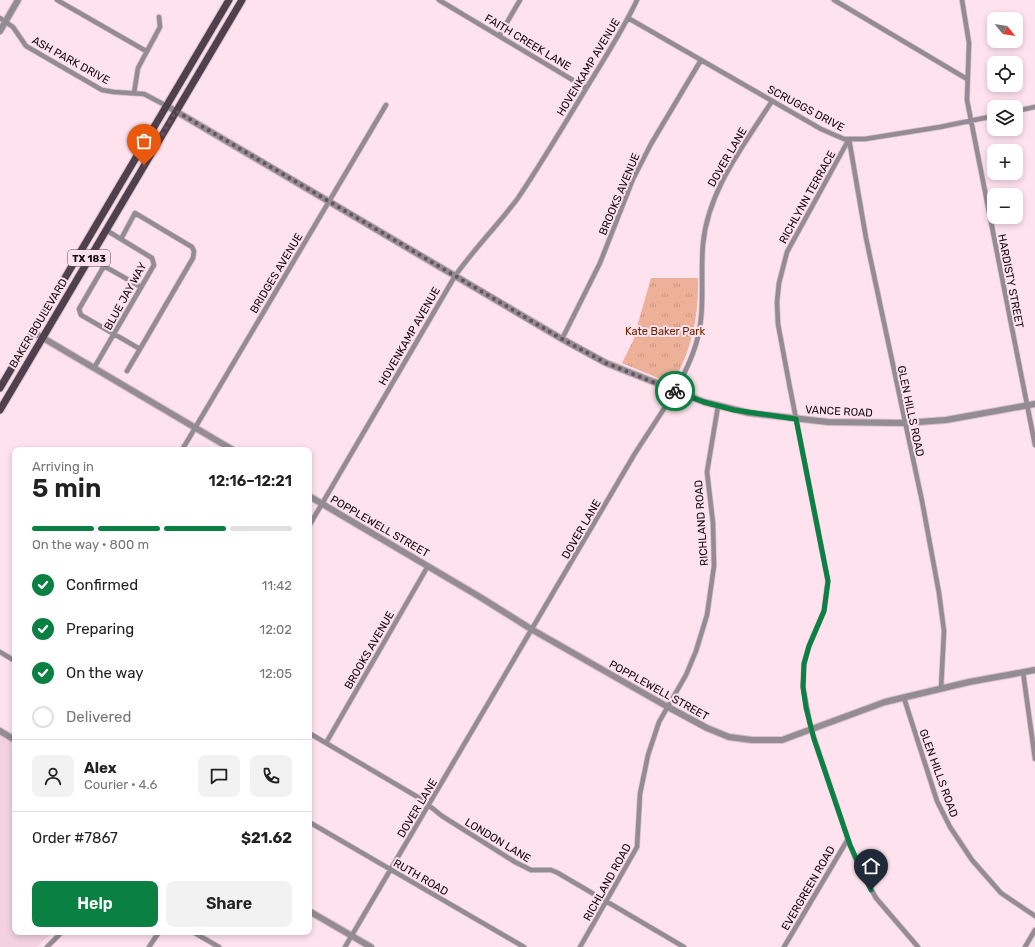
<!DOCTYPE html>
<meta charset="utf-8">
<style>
body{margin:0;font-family:Rubik,sans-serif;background:#f2f2f2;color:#222;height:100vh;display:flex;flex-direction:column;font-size:15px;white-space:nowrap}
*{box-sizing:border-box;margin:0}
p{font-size:13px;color:#767676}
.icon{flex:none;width:22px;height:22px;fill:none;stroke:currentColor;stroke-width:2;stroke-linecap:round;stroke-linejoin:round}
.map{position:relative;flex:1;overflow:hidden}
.details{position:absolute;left:12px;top:447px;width:300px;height:488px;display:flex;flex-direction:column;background:#fff;border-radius:8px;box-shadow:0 2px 6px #0003}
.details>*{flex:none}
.needle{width:26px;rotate:120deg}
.fabs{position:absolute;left:987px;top:12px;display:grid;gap:8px}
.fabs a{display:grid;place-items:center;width:36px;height:36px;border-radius:8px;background:#fff;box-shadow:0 2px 6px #0003;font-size:20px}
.pin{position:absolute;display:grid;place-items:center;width:34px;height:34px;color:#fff;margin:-41px -17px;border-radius:50% 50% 50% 0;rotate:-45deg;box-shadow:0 0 4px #0007}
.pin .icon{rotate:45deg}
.courier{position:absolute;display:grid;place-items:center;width:40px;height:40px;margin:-20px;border:3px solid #0b8043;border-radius:50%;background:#fff;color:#222;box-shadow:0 1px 5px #0007}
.summary em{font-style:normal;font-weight:600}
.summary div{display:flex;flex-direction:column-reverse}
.summary{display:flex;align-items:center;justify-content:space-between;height:68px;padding:0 20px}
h1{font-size:26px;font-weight:600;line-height:30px}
.bar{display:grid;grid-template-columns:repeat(4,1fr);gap:6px 4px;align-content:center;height:48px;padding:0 20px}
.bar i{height:5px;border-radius:3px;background:#e0e0e0}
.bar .selected{background:#0b8043}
.bar p{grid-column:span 4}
.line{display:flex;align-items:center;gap:10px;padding:0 20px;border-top:1px solid #e0e0e0}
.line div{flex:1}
.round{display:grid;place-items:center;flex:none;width:42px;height:42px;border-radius:8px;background:#f2f2f2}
ol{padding:0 20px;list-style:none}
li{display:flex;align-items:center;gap:12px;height:44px}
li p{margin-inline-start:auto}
li .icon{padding:4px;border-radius:50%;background:#0b8043;color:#fff;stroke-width:4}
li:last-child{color:#767676}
li i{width:22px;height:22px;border:2px solid #e0e0e0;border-radius:50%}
.action{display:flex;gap:8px;margin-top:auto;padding:8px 20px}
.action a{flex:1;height:46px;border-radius:8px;background:#0b8043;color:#fff;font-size:16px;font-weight:600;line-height:46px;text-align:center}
.action a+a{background:#f2f2f2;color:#222}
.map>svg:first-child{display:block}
</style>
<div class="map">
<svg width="1035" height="947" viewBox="0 0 1035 947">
<defs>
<pattern id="park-tufts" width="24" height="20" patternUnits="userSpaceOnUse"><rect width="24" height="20" fill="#edb099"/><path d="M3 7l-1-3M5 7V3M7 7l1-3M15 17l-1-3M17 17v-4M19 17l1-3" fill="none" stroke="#ca9683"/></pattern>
</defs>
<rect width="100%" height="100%" fill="#fee2ed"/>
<!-- built -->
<path fill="#f3d1df" d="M0,736L15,744V932H52L37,947H0Z"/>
<!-- park -->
<path fill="url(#park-tufts)" d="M651,278H698C699,318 691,352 671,386L666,385L665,381L622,363L633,341Z"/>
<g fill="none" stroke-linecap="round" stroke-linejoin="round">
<!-- minor casing -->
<g stroke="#d8bfc9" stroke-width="6">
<path id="minor" d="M57,0L146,51
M439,0L586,88
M834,0L967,79
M962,0L969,43L967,100L1035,445
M0,18L13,27L26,46L102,90L114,92L144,94L167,106
M628,18L821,129L844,139H865L940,127L994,116
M499,36L520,0
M134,93L138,68L160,27L159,17
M1016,111L1035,107
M849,139L787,252L779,283L777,302L778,324L789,383L828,581L824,611L809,646L804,663L803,687L811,729L850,845L858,865L876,898L918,947
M849,139L866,238L922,501L939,593L944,631L941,689
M121,239L135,213L192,247L194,251L193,258L140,349
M562,339L600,263L633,179L651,144L701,60
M94,368L154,265L152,258L106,230
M127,371L140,349L81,315L79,309L104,266L141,287
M182,450L386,105
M309,526L455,276C474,249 498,225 518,198C541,164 562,128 584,92C602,62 622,32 637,0
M0,652L15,661
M1023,672L1035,759
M904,698L937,801L950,827L972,860L1001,893L1035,916
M309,733L421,799L442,816L515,862L531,870H551L558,873L684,947
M326,743L428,566
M309,822L524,947
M193,932L219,947
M47,947L62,932
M149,947L159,932
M345,947L634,455C655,421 684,384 696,344C706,312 700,277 703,244C708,190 744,145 772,101
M580,947L637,847L640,794L648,755L659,722L686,675L696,651L707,615L714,566L713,523L707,472L718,406
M784,947L848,839
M1025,947L1035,930"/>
</g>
<!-- tertiary casing -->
<g stroke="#d8bfc9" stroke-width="8">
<path id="tertiary" d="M0,31L18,0
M167,106L562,339L606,363L674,390L704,402L749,413L828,422L905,423L946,420L1035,404
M33,332L233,450
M309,496L480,597L531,629L668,707L707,728L729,737L752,740H782L885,702L969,682L1035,670
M0,731L15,740
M309,911L371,947"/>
</g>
<!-- primary casing -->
<g stroke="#d8bfc9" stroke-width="9">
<path id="primary" d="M0,388L229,0
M0,410L242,0"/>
</g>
<!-- minor -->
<use href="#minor" stroke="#948c94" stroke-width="4.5"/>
<!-- tertiary -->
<use href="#tertiary" stroke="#948c94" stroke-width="6"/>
<!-- primary -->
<use href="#primary" stroke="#4e404d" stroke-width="7"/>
</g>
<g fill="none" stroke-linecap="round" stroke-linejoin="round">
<!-- done -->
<path stroke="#65555b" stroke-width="4" stroke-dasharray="0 7.2" d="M144,165L176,111L562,339L606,363L675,391"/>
<!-- route -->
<path stroke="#0b8043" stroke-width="5" d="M675,391L704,402L734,410L796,419L828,581L824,611L809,646L804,664L803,687L806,708L814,739L850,845L871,890"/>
</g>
<g text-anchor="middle" stroke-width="4" stroke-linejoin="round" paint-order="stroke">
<!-- shield labels -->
<rect fill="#fee2ed" stroke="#594a50" stroke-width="1" x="68" y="250" width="42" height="16" rx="3"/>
<g font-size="10" font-weight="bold" fill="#12090d">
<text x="89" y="262">TX 183</text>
</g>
<!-- street labels -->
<g font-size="11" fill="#12090d" stroke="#fee2ed">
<text transform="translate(528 42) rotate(31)" y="4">FAITH CREEK LANE</text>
<text transform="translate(71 60) rotate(29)" y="4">ASH PARK DRIVE</text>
<text transform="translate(588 67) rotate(-59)" y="4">HOVENKAMP AVENUE</text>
<text transform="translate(806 108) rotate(28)" y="4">SCRUGGS DRIVE</text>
<text transform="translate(727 157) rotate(-60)" y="4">DOVER LANE</text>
<text transform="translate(619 194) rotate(-67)" y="4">BROOKS AVENUE</text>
<text transform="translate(807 197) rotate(-61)" y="4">RICHLYNN TERRACE</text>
<text transform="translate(276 273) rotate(-59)" y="4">BRIDGES AVENUE</text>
<text transform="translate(1011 281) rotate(79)" y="4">HARDISTY STREET</text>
<text transform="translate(125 296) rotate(-61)" y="4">BLUE JAY WAY</text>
<text transform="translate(38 323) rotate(-59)" y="4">BAKER BOULEVARD</text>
<text transform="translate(409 336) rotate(-60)" y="4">HOVENKAMP AVENUE</text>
<text transform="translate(839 411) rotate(3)" y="4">VANCE ROAD</text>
<text transform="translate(911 411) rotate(78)" y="4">GLEN HILLS ROAD</text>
<text transform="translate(701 523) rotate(-94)" y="4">RICHLAND ROAD</text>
<text transform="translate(380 526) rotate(30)" y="4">POPPLEWELL STREET</text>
<text transform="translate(581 529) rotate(-60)" y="4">DOVER LANE</text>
<text transform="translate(369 650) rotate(-60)" y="4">BROOKS AVENUE</text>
<text transform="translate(659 690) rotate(29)" y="4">POPPLEWELL STREET</text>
<text transform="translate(939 773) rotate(70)" y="4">GLEN HILLS ROAD</text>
<text transform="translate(417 808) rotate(-59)" y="4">DOVER LANE</text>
<text transform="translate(498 840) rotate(31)" y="4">LONDON LANE</text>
<text transform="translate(421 877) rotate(30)" y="4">RUTH ROAD</text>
<text transform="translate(607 882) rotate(-61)" y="4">RICHLAND ROAD</text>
<text transform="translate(808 888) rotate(-60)" y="4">EVERGREEN ROAD</text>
</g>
<!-- park labels -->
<g font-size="11" fill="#682403" stroke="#fee2ed">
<text x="665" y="335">Kate Baker Park</text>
</g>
</g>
</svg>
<div class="fabs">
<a><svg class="needle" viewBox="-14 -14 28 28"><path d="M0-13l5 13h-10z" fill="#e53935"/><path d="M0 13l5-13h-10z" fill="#767676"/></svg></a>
<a><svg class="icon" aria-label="locate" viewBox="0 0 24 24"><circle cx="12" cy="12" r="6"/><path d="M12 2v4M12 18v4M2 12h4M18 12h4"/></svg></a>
<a><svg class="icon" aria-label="layers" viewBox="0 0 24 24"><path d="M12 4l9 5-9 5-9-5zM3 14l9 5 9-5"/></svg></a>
<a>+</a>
<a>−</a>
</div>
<div class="pin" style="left:144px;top:165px;background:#ea580c"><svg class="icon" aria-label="bag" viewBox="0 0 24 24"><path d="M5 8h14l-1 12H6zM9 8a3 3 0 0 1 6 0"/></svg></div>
<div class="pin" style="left:871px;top:890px;background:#1f2937"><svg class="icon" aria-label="home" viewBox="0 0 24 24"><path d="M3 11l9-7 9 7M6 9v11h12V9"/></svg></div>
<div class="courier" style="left:675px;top:391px"><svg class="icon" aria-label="bike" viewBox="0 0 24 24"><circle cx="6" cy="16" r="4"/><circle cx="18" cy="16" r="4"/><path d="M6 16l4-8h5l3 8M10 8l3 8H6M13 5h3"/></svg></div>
<section class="details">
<div class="summary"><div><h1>5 min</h1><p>Arriving in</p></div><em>12:16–12:21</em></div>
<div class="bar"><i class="selected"></i><i class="selected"></i><i class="selected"></i><i></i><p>On the way · 800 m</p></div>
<ol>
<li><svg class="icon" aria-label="check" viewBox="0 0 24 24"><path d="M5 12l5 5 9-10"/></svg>Confirmed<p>11:42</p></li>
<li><svg class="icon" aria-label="check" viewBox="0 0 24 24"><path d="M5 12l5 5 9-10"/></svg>Preparing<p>12:02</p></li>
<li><svg class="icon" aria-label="check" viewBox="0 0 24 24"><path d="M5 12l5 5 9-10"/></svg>On the way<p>12:05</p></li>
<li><i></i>Delivered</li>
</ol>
<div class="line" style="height:72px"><a class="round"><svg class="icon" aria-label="person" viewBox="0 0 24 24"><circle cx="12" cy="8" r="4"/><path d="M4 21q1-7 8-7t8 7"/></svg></a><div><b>Alex</b><p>Courier · 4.6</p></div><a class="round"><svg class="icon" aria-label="chat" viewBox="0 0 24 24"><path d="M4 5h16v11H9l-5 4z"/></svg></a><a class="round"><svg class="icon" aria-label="phone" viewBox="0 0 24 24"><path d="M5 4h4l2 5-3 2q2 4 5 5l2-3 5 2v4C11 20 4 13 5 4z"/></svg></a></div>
<div class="line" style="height:52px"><div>Order #7867</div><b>$21.62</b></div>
<div class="action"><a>Help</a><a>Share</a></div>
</section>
</div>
